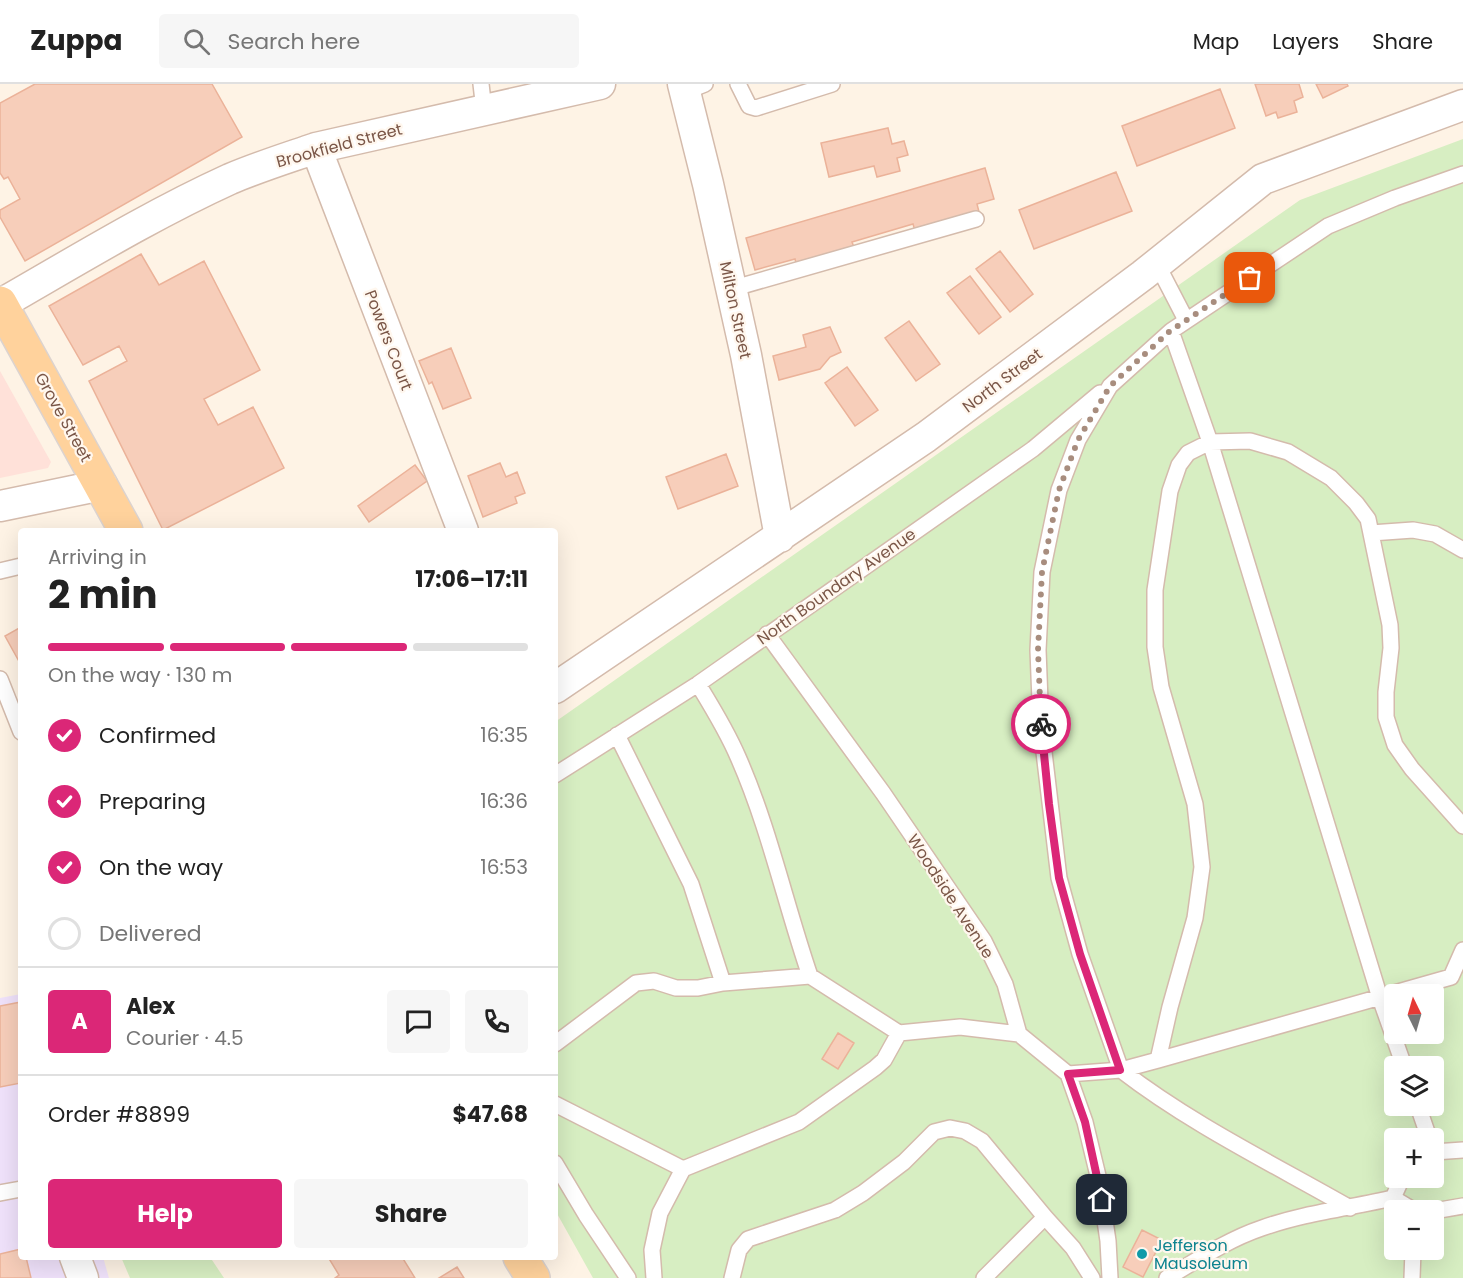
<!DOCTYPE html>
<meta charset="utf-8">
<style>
body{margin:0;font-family:Poppins,sans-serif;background:#f6f6f6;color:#222;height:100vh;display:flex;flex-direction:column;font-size:22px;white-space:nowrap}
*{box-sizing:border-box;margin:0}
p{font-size:20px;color:#767676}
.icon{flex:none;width:33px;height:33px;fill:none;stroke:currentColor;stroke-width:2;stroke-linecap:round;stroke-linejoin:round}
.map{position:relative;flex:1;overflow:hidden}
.drawer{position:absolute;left:18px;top:444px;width:540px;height:732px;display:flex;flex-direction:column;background:#fff;border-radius:6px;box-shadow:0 6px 24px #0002}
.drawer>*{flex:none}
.needle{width:39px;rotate:355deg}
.controls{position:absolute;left:1384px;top:900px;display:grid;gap:12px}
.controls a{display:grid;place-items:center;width:60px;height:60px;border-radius:6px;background:#fff;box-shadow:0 6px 24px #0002;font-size:30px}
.pin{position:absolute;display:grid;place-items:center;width:51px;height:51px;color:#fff;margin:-26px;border-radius:12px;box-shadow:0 3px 9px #0006}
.courier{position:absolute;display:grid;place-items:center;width:60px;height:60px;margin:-30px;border:4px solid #db2777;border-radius:50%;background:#fff;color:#222;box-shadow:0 2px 8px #0007}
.head em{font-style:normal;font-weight:700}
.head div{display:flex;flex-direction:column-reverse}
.head{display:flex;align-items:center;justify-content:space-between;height:102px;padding:0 30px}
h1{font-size:39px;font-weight:700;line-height:45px}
.bar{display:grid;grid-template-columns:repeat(4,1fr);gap:9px 6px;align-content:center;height:72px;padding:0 30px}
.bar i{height:8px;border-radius:4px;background:#e0e0e0}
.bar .current{background:#db2777}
.bar p{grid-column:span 4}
.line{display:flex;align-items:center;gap:15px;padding:0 30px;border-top:2px solid #e0e0e0}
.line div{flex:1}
.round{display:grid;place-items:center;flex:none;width:63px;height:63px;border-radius:6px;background:#f6f6f6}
ol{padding:0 30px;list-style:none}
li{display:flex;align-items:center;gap:18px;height:66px}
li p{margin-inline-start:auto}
li .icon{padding:6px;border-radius:50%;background:#db2777;color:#fff;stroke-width:4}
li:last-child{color:#767676}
li i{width:33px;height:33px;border:3px solid #e0e0e0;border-radius:50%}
.button{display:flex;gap:12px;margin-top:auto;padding:12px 30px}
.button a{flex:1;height:69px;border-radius:6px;background:#db2777;color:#fff;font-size:24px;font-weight:700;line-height:69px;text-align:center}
.button a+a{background:#f6f6f6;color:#222}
header{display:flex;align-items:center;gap:36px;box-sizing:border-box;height:84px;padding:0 30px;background:#fff;border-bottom:2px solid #e0e0e0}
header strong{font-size:28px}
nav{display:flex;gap:33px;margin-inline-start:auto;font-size:21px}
.search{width:420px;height:54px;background:#f6f6f6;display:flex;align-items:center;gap:15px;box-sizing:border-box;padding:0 21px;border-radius:6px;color:#767676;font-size:22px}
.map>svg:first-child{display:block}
</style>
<header>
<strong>Zuppa</strong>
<div class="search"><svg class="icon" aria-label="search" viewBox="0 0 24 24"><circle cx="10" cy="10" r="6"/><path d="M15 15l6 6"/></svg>Search here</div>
<nav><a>Map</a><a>Layers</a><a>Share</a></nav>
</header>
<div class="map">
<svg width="1463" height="1194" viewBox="0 0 1463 1194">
<rect width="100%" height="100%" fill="#fef3e5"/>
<!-- commercial -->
<path fill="#ffe1d9" d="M0,287L51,378L48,384L0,394Z"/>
<!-- education -->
<path fill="#f0e2fb" d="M21,910V1173H103L109,1194H0V914Z"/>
<!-- green -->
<path fill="#d7eec2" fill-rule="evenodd" d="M1463,55V1194H593L555,1126V638L1300,116ZM1395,910H1434V950H1395ZM1395,982H1434V1022H1395ZM1395,1054H1434V1094H1395ZM1395,1126H1434V1166H1395Z
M121,1173H210L224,1194H130Z"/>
<!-- building -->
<path fill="#f7ceba" stroke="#ebb299" stroke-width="1.5" d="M35,0H212L242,53L25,177L0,133V126L20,115L8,93L4,95L0,89V19Z
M1255,0H1299L1303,13L1294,17L1297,28L1278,34L1276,28L1266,32Z
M1316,0H1347L1348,2L1323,14Z
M1220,5L1235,44L1137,82L1122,42Z
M888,44L892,60L904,57L908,71L897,74L900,87L877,93L874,82L829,93L821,59Z
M985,84L994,115L977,120L979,128L915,147L913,140L852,158L855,166L797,183L795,175L755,186L746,154Z
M1116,88L1132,127L1034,165L1019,126Z
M1000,167L1033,210L1010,228L976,185Z
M141,170L159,201L204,177L260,286L204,315L218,341L253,323L284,384L163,446L89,297L127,277L119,262L83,281L49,222Z
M970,192L1001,233L979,250L947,209Z
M909,237L940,280L916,297L885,254Z
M830,243L841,268L830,273L820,285L779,296L773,272L806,263L803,251Z
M451,264L471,314L443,325L432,298L429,300L419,277Z
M847,283L878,326L855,342L825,299Z
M726,370L738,402L678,425L666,393Z
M500,379L506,393L517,388L525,409L515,413L517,419L483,433L468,392Z
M415,381L427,397L369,438L358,422Z
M21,543V581L5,552Z
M21,918V999L0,1003V922Z
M838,949L854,959L838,985L822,975Z
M1142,1146L1162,1156L1143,1193L1123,1183Z
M21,1165V1173H26L31,1194H0V1170Z
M328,1173H402L415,1194H335L339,1191Z
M457,1183L464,1194H439Z"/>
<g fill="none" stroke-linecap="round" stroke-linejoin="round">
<!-- service casing -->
<g stroke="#d4bbac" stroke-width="18">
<path id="service" d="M481,0L484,26
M738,0L749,22L756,24L832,0
M685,8L705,0
M1157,180L1186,236
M731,205L976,135
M1171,247L1328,142L1395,114L1463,90
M1371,449L1413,446L1435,450L1463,466
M0,487L21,482
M767,550L883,709L984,857L1005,900L1019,950L1068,990L1085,1038L1099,1096L1108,1157L1110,1194
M0,595L21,648
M617,651L691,800L723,899L810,892C785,819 769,743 738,673C727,647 712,623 698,600
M555,691L698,600L1033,365L1100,309
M1463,742L1412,685L1395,661L1386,633V608L1391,564L1390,541L1368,435L1356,419L1331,394L1288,368L1250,357L1210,358L1188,369L1179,381L1170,407L1155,506V563L1161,603L1195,720L1202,783L1195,834L1170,923L1158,976L1451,893L1463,866
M810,892L899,949
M555,960L636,899L654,897L676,904H698L723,899
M1158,976L1121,986L1080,870L1059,794L1041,643L1038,566L1042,488L1059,406L1078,356L1110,302L1171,247L1210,358L1380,914L1404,982
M1068,990L1121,986C1191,1040 1273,1080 1350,1124
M555,1020L683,1085
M1418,1022L1429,1054
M1434,1068L1463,1066
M555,1079L586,1131L628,1194
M0,1109L21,1105
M1393,1114L1402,1094
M1393,1114L1413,1126
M1434,1127L1463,1122
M1045,1133L1073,1164L1092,1194
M654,1194L652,1166L660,1129L683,1085L799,1038L875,984L884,976L899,949L960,943L1019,950
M732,1194L739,1166L748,1155L835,1126L863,1109L904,1078L934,1048L950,1044L965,1047L982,1057L1045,1133L984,1194
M1167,1194C1197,1176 1229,1155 1262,1144C1304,1129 1349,1124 1393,1114
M1412,1194L1413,1166"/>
</g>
<!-- minor casing -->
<g stroke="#d4bbac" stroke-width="33">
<path id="minor" d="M683,0L708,100L746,271L780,453
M316,64L463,447
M1,220C76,177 151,131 230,95C258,83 287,74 316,64L600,0
M0,422L102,401
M555,604L926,353L1143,191L1263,95L1463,21
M75,1173L83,1194"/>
</g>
<!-- primary casing -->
<g stroke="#dcd3cf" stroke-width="36">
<path id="primary" d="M0,219L126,447
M520,1173L533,1194"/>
</g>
<!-- service -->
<use href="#service" stroke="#fff" stroke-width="15"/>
<!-- minor -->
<use href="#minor" stroke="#fff" stroke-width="30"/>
<!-- primary -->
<use href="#primary" stroke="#ffd29c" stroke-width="33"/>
</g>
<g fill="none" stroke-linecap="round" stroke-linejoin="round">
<!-- done -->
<path stroke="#a88d7e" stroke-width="6" stroke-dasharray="0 10.8" d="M1041,640L1038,566L1042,488L1059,406L1078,356L1110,302L1170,247L1250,194"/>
<!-- route -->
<path stroke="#db2777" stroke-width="8" d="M1041,640L1049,720L1059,794L1080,870L1120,986L1068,990L1085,1038L1102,1116"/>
</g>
<!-- markers -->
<circle fill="#0f9aa8" stroke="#fff7ee" stroke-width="2" cx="1142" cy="1170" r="6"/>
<g text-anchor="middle" stroke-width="4.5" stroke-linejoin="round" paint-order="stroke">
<!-- street labels -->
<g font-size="16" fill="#7a5647" stroke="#fff7ee">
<text transform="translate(339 61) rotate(-15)" y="6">Brookfield Street</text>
<text transform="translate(736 226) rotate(78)" y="6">Milton Street</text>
<text transform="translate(389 256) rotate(69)" y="6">Powers Court</text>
<text transform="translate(1002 296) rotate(-37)" y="6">North Street</text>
<text transform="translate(64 333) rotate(61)" y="6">Grove Street</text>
<text transform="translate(836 502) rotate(-35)" y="6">North Boundary Avenue</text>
<text transform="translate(951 812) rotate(57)" y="6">Woodside Avenue</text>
</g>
<!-- culture labels -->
<g font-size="16" fill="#0d838f" stroke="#fff7ee" text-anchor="start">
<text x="1154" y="1167">Jefferson<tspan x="1154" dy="18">Mausoleum</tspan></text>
</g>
</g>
</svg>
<div class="controls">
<a><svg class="needle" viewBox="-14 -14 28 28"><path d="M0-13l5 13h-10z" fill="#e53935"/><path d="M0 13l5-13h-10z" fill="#767676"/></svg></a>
<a><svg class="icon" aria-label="layers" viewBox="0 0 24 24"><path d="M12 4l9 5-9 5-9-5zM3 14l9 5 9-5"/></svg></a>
<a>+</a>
<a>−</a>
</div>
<div class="pin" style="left:1250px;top:194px;background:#ea580c"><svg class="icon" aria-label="bag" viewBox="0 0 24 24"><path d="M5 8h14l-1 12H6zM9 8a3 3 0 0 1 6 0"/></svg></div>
<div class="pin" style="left:1102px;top:1116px;background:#1f2937"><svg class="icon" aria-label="home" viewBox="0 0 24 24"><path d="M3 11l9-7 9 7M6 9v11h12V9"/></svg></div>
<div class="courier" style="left:1041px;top:640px"><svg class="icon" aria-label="bike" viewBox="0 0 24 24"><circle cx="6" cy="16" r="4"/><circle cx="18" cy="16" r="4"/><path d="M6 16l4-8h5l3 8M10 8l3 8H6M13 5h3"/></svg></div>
<section class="drawer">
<div class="head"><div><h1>2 min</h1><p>Arriving in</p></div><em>17:06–17:11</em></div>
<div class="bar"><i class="current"></i><i class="current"></i><i class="current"></i><i></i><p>On the way · 130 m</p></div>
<ol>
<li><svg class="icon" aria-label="check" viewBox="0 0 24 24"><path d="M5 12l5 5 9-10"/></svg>Confirmed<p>16:35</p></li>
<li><svg class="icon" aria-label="check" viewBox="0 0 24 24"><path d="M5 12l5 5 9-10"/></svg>Preparing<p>16:36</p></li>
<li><svg class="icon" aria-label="check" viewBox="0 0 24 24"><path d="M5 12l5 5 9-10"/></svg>On the way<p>16:53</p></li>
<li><i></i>Delivered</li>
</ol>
<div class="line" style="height:108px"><b class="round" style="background:#db2777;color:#fff">A</b><div><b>Alex</b><p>Courier · 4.5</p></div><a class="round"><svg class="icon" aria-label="chat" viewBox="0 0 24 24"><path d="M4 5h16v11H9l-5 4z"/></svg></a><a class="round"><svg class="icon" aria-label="phone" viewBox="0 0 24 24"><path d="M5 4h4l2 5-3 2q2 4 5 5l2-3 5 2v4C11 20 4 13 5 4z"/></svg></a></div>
<div class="line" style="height:78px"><div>Order #8899</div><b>$47.68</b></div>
<div class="button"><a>Help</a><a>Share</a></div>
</section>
</div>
